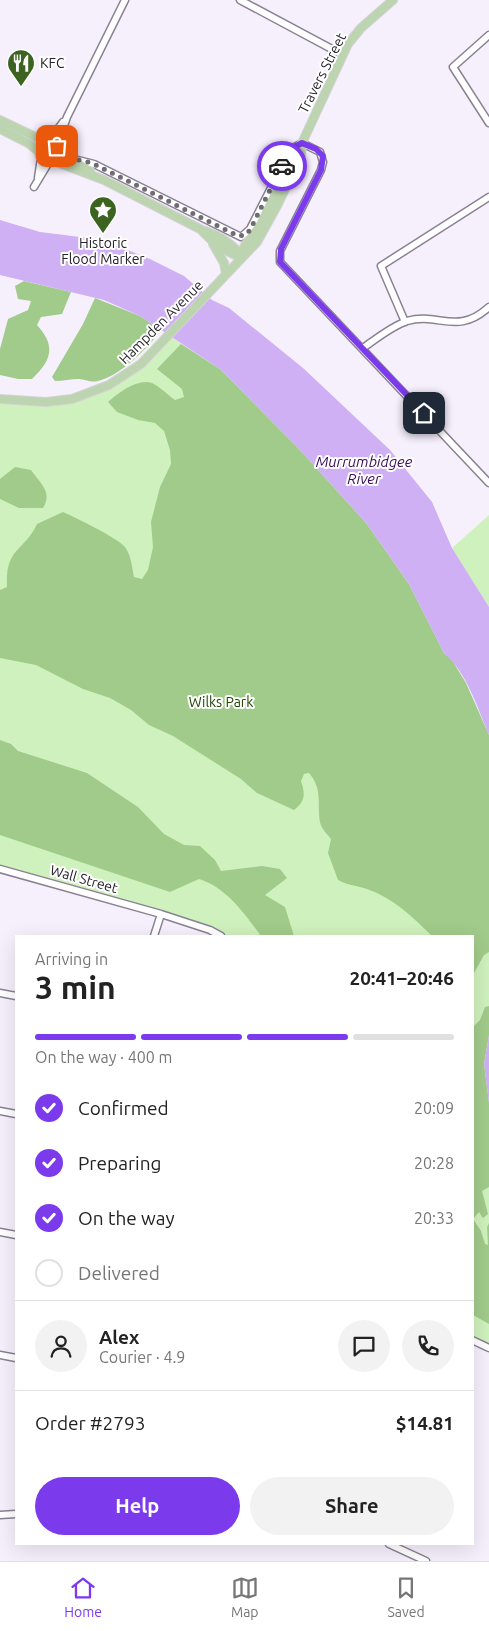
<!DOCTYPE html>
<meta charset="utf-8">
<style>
body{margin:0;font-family:Ubuntu,sans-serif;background:#f2f2f2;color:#222;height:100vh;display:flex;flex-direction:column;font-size:19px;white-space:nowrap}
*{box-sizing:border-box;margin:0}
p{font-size:16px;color:#767676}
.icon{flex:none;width:28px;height:28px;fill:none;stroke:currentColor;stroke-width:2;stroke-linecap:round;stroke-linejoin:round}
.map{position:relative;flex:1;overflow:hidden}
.details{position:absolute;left:15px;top:935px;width:459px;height:610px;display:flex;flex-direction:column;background:#fff;border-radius:0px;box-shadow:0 5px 20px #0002}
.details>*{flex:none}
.pin{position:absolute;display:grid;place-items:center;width:42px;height:42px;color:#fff;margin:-21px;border-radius:10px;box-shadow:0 2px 8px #0006}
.courier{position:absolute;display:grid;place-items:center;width:50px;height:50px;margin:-25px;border:4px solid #7c3aed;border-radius:50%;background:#fff;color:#222;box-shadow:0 1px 6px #0007}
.overview em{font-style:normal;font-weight:600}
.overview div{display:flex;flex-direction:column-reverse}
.overview{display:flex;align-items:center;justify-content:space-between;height:85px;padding:0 20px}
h1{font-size:32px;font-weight:600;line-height:38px}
.bar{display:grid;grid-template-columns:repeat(4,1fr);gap:8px 5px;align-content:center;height:60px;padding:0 20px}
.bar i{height:6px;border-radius:4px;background:#e0e0e0}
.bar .selected{background:#7c3aed}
.bar p{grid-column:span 4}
.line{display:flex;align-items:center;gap:12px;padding:0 20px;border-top:1px solid #e0e0e0}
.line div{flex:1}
.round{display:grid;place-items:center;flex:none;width:52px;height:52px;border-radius:26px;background:#f2f2f2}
ol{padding:0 20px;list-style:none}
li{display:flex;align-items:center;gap:15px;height:55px}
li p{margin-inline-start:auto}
li .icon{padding:5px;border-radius:50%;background:#7c3aed;color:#fff;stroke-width:4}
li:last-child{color:#767676}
li i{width:28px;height:28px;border:2px solid #e0e0e0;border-radius:50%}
.button{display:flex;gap:10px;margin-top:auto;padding:10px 20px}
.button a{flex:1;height:58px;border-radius:30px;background:#7c3aed;color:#fff;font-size:20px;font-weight:600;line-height:58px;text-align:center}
.button a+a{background:#f2f2f2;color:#222}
.tab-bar{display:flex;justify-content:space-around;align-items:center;height:70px;border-top:1px solid #e0e0e0;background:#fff;font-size:14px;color:#767676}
.tab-bar a{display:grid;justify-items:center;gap:2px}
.tab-bar .selected{color:#7c3aed}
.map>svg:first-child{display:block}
</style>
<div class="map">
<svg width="489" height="1561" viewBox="0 0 489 1561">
<rect width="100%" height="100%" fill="#f6f0fd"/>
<!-- green -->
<path fill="#cff1bd" d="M171,337L220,369L301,451L489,735V1035L484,1064L489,1103V1348L472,1340V936H221L0,869V399L46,402L99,390L149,355L154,356Z
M489,515V607L452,548Z"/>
<!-- forest -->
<path fill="#a1cb8a" d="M24,281L71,292L62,314L41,317L37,325C56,346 52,360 32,379H18L0,375V349L8,319L28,310L31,301L18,299L15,286Z
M95,298L140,316L161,330C148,348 120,376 98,381C90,383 85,379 79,379C71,379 63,381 55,381L52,377L83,324Z
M181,344L220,369L301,451L367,524L409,584L444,653L452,660L466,683L489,735V952L484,955L473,975L472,936H432C413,917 393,898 367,889C355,885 350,886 338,880L328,853L331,839C327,834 321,828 320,822C317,804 323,789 309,773L304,774L301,781C305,793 306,801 294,810L257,793L241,779L173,736L149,725L131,710L110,698L83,689L36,665L0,658V590L7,587C5,547 24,552 37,524L63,512C76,518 116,537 125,547C131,555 132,567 134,577L142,579L148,570L153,547L151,522L160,487L171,464L170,450L164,431L155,423L138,420L117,412L108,402C118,393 138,378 152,383C159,386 168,395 175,400L184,397L182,389L157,369Z
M15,467L31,470C40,483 53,492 43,508H19L0,499V479Z
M0,740L11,744L18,751L87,773L138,807L164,834L184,845L200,846L215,860L221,871L262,866L280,869L287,878L265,895L285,907L294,936H261C245,914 226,887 199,879L170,892L0,835Z
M489,1006V1035L484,1064L489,1103V1187L482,1191L488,1214L483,1218L479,1212L473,1219L481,1231L485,1244L488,1245L487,1227L489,1223V1324L473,1315V1027L480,1020L485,1007Z"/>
<!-- water -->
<path fill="#cfb0f4" d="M0,220L40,232L88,238L110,243L150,259L184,276L212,300L229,308L303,368L390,450L432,502L452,548L489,607V735C477,707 467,673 444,653L409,584L367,524L301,451L220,369L140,316L104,300L0,275Z
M489,1035V1103L484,1064Z"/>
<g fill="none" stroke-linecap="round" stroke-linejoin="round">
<!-- minor casing -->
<g stroke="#8a8294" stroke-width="9">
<path id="minor" d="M240,0L343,55
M489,35L453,67L489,123
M48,142L63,122
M57,146L67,117L125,0
M74,159L94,164L241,237L250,229L291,149L302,143L320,152L323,162L321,170L280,251V262L489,483
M38,178L41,158
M34,187L49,162
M405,322L381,266L489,197
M363,348C376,339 392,326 407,321C439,312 457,336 489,307
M0,869L161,914L210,930L221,936
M154,936L161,914
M0,993L16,996
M0,1111L16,1114
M0,1232L16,1235
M472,1340L489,1348
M0,1355L16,1358
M0,1515L16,1514
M389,1544L426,1561"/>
</g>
<!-- major casing -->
<g stroke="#d4d3d4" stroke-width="10">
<path id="major" d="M0,120L46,142
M0,129L28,143L39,152
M39 152a10 10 0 1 1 20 0a10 10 0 1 1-20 0Z
M59,151L90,171
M54,161L104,180L202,230C216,234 235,244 241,257
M202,231C212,242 227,253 241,257
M213,244L224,263L226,274
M241,257L244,247L260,225L295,152L302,143L348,44L361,28L393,0
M0,399L46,402L72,399L109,385L141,364L257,242L278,204L301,155L302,143"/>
</g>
<!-- minor -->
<use href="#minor" stroke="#fff" stroke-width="6"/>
<!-- major -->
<use href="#major" stroke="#bdd4b0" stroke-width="8"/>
</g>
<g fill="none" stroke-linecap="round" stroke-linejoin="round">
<!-- done -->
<path stroke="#6f6a74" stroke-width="5" stroke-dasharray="0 9" d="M57,146C64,160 81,159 94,164L238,236L245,235L250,230L282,166"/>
<!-- route -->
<path stroke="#7c3aed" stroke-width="6" d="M282,166L290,149L302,143L316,149L323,156L321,170L281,249L280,262L424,413"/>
</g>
<!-- icons -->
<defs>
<g id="restaurant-pin" transform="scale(1.4375)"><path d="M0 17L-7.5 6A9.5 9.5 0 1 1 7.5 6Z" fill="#3c6420" stroke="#fff"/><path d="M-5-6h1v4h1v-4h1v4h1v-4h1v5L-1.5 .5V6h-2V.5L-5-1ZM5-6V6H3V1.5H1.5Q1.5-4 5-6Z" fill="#fff"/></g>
<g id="sight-pin" transform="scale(1.4375)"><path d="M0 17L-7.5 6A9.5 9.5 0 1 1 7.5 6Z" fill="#3c6420" stroke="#fff"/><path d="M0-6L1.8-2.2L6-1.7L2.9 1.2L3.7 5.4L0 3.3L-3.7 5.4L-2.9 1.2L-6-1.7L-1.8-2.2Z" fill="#fff"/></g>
</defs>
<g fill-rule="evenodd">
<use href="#restaurant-pin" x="21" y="63"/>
<use href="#sight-pin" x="103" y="210"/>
</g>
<g text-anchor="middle" stroke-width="4" stroke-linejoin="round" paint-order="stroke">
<!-- poi labels -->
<g font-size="14" fill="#26222a" stroke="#fff" text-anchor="start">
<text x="40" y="68">KFC</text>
<text x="103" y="248" text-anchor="middle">Historic<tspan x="103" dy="16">Flood Marker</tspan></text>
</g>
<!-- street labels -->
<g font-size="14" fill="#26222a" stroke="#fff">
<text transform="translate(322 73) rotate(-63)" y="5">Travers Street</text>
<text transform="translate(161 322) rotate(-45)" y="5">Hampden Avenue</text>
<text transform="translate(84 879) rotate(16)" y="5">Wall Street</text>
</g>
<!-- park labels -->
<g font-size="14" fill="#204500" stroke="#fff">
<text x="221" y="707">Wilks Park</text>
</g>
<!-- water labels -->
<g font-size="15" font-style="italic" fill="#3a0c5b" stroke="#fff">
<text x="364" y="467">Murrumbidgee<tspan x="364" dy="17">River</tspan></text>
</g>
</g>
</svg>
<div class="pin" style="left:57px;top:146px;background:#ea580c"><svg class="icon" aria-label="bag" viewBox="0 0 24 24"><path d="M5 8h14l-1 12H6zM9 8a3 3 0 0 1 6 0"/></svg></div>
<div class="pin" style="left:424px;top:413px;background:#1f2937"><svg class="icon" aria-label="home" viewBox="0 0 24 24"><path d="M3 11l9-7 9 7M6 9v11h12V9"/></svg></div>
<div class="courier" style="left:282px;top:166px"><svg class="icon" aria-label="car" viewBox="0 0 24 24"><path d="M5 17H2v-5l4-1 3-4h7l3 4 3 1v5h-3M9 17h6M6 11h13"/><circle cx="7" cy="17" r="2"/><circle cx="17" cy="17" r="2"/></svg></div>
<section class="details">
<div class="overview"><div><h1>3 min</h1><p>Arriving in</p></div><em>20:41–20:46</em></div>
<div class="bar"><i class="selected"></i><i class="selected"></i><i class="selected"></i><i></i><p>On the way · 400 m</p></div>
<ol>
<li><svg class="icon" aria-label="check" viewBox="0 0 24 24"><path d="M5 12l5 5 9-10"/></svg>Confirmed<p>20:09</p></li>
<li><svg class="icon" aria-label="check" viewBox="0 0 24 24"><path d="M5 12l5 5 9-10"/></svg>Preparing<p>20:28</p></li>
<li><svg class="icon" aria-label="check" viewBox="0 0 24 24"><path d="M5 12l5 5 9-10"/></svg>On the way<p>20:33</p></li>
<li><i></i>Delivered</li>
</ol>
<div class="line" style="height:90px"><a class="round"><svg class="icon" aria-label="person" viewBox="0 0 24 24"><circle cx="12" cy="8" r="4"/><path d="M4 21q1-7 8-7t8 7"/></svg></a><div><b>Alex</b><p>Courier · 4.9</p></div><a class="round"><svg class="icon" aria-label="chat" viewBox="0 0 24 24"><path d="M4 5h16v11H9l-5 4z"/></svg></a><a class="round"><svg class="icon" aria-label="phone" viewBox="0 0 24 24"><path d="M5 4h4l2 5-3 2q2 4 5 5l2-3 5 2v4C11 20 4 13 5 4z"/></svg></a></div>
<div class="line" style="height:65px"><div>Order #2793</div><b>$14.81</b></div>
<div class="button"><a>Help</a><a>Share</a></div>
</section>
</div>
<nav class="tab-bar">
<a class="selected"><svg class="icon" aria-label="home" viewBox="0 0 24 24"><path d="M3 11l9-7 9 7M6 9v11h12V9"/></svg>Home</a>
<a><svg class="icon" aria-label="map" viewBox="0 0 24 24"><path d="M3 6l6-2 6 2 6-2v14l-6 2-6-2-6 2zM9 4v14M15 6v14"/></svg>Map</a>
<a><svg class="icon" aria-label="saved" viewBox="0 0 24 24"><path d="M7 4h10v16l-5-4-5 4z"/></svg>Saved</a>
</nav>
